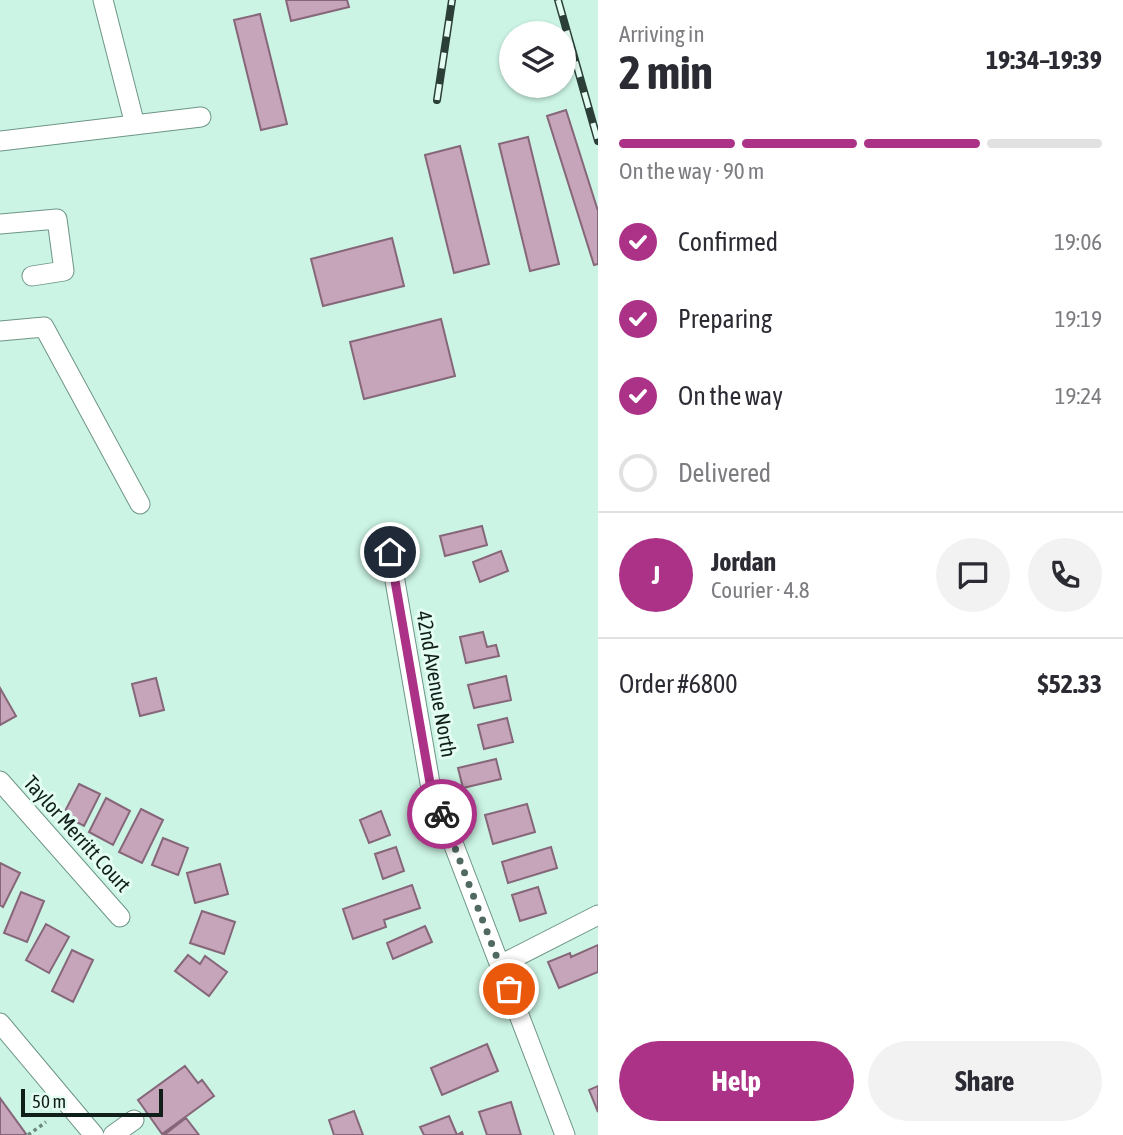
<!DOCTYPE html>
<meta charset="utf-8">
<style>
body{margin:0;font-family:"Asap Condensed",sans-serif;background:#f2f2f3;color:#2b2b33;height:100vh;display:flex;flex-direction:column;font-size:26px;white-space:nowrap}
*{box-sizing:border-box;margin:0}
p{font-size:23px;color:#7c7c81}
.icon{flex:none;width:38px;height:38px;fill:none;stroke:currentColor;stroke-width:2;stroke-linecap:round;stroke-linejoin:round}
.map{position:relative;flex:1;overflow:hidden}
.drawer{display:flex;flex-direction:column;background:#fff;width:525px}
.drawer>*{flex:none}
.tools{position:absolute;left:499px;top:21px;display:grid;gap:14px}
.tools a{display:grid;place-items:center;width:77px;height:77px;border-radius:50%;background:#fff;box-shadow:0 2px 5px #0004;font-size:35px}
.scale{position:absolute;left:21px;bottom:18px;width:142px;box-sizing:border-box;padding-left:7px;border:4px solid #101f1a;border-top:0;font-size:19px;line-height:24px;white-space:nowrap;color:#101f1a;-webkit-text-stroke:5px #e4fdf3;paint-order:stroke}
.pin{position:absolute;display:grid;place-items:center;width:60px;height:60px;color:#fff;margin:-30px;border:4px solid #fff;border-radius:50%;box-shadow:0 2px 7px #0007}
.courier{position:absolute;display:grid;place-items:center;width:70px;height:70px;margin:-35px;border:5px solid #ab3287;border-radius:50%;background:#fff;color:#222;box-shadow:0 2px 9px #0007}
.overview em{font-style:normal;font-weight:700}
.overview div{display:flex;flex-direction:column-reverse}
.overview{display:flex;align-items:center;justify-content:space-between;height:119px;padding:0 21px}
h1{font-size:46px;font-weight:700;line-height:52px}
.bar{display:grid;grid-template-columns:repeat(4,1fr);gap:10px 7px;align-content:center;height:84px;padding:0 21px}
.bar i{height:9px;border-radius:5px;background:#e1e1e2}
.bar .on{background:#ab3287}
.bar p{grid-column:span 4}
.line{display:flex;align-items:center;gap:18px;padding:0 21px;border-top:2px solid #e1e1e2}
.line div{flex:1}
.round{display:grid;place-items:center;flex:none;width:74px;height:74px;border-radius:37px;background:#f2f2f3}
ol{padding:0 21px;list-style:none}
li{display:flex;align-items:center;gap:21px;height:77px}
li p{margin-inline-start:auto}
li .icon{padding:7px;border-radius:50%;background:#ab3287;color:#fff;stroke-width:4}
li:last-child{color:#7c7c81}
li i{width:38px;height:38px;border:4px solid #e1e1e2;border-radius:50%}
.primary-button{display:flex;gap:14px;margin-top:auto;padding:14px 21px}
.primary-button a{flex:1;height:80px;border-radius:42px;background:#ab3287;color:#fff;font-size:28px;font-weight:700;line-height:80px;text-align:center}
.primary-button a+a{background:#f2f2f3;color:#2b2b33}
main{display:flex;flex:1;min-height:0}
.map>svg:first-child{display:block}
</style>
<main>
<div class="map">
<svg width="598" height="1135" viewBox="0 0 598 1135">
<rect width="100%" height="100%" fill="#cbf4e4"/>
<!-- building -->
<path fill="#c6a4b9" stroke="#866679" stroke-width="2" d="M286,0H347L349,7L291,21Z
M260,14L287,124L261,130L234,20Z
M566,110L598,211V264L594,265L547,116Z
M528,137L559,264L530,271L499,144Z
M460,146L489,264L454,273L425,155Z
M392,238L404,286L323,306L311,259Z
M441,319L455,376L364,399L350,342Z
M482,526L487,545L445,556L440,536Z
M501,551L508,571L480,582L473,562Z
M483,632L487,647L496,645L499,656L466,663L460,637Z
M506,676L511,700L474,708L468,685Z
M156,678L164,710L140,716L132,684Z
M0,688L16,716L0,725Z
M507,718L513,742L484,749L478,725Z
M496,759L501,779L463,788L458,768Z
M79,784L100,794L84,826L63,815Z
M106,798L130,811L113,845L89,832Z
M527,804L535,832L493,844L485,815Z
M141,809L163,820L142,863L119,852Z
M381,811L390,835L369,843L360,820Z
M163,838L188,848L178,875L152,865Z
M396,847L404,871L383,879L375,854Z
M551,847L557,868L508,883L502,862Z
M0,863L20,873L3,907L0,905Z
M220,864L228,894L195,903L187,873Z
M412,885L420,908L384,920L386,927L353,939L343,909Z
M538,887L546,913L520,921L512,895Z
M21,892L44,901L27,942L4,933Z
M202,911L235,922L224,954L190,943Z
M46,924L69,937L49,973L26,960Z
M425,926L432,942L393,959L387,943Z
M598,945V972L559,988L548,962L570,953L571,957Z
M72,950L93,960L73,1002L52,991Z
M188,955L200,964L205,956L227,972L209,996L175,971Z
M487,1044L498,1071L442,1095L431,1068Z
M185,1066L198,1083L202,1080L214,1096L162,1134L138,1100Z
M598,1086V1112L589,1090Z
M0,1098L26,1134L24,1135H0Z
M511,1102L521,1135H487L479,1112Z
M354,1111L363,1135H334L329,1120Z
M449,1116L457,1135L462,1132L463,1135H424L420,1127Z
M186,1118L199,1135H164Z"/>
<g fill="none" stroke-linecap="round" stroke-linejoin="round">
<!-- minor casing -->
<g stroke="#6e9586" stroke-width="21">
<path id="minor" d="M103,0L135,125
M0,141L201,117
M0,224L57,219L64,271L32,276
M0,331L44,327L140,504
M390,552L430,783L565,1135
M0,781L120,917
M500,965L598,915
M0,1023L94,1135
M113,1135L134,1120"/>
</g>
<!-- path -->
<path stroke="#6d887e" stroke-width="3.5" stroke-dasharray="3.5 3.5" stroke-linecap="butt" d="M28,1135L46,1122"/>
<!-- minor -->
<use href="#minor" stroke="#fff" stroke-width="19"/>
<!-- rail casing -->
<g stroke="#2b3e37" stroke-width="8">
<path id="rail" d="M558,0L598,141
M437,100L452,0"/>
</g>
<!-- rail -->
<use href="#rail" stroke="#e4fdf3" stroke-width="5" stroke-dasharray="16" stroke-linecap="butt"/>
</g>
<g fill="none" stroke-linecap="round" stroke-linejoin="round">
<!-- done -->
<path stroke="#516a61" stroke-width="7" stroke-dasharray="0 12.6" d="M442,814L509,989"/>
<!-- route -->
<path stroke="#ab3287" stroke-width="9" d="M390,552L430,783L442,814"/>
</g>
<g text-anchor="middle" stroke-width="6" stroke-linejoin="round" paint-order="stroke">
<!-- street labels -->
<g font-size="21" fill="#101f1a" stroke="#e4fdf3">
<text transform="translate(436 684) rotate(80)" y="7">42nd Avenue North</text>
<text transform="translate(77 834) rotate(48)" y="7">Taylor Merritt Court</text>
</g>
</g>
</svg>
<div class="tools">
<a><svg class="icon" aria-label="layers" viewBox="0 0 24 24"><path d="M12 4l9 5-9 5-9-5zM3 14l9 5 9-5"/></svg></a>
</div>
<div class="scale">50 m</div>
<div class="pin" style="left:509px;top:989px;background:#ea580c"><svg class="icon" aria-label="bag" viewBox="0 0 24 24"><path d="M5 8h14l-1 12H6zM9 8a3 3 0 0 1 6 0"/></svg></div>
<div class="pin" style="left:390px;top:552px;background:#1f2937"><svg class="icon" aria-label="home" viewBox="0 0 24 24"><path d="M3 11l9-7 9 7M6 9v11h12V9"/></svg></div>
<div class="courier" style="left:442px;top:814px"><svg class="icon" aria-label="bike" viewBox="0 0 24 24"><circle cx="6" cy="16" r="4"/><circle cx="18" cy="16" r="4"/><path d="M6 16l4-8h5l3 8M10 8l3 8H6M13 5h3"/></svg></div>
</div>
<section class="drawer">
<div class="overview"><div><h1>2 min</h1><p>Arriving in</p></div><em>19:34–19:39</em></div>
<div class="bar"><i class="on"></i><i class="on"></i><i class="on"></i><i></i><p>On the way · 90 m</p></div>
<ol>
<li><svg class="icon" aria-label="check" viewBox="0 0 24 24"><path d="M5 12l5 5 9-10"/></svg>Confirmed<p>19:06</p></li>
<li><svg class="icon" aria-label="check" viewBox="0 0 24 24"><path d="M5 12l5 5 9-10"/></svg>Preparing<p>19:19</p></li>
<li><svg class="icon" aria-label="check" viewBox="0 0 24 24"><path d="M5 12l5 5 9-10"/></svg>On the way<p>19:24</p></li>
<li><i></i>Delivered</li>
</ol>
<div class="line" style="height:126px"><b class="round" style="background:#ab3287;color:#fff">J</b><div><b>Jordan</b><p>Courier · 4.8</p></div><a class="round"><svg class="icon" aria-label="chat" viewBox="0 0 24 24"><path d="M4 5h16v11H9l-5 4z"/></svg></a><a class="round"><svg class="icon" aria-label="phone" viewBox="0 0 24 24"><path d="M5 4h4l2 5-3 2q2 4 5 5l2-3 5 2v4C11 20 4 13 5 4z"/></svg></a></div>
<div class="line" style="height:91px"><div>Order #6800</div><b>$52.33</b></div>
<div class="primary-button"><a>Help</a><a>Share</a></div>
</section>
</main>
